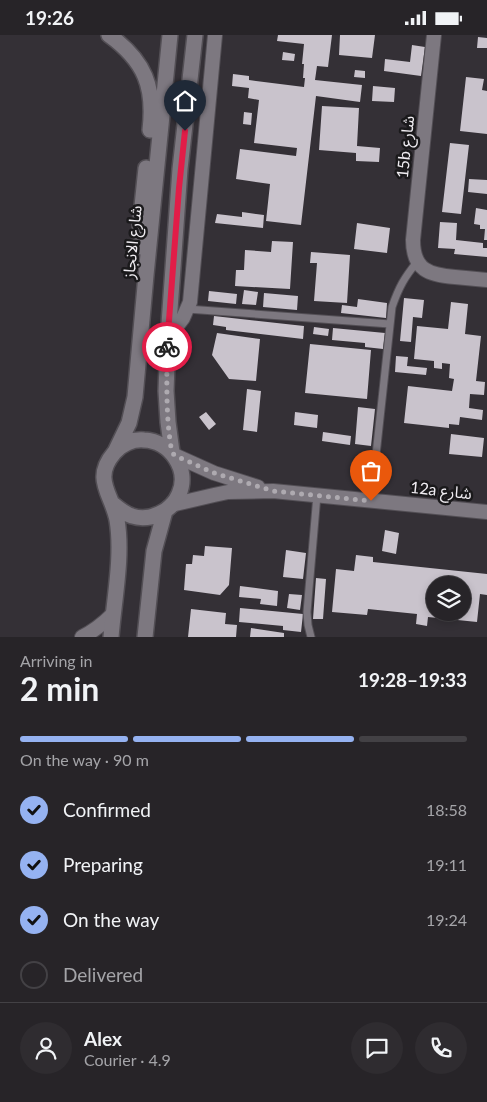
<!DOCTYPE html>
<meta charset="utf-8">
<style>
body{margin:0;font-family:Lato,"Noto Sans Arabic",sans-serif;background:#2f2c30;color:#f1f3f6;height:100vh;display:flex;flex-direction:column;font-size:19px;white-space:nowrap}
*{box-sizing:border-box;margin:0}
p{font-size:16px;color:#a4a4a8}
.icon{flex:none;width:28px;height:28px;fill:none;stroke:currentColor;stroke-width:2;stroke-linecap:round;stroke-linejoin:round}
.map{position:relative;height:602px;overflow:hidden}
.side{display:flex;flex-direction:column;background:#272428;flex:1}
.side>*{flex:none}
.buttons{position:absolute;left:426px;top:541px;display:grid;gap:10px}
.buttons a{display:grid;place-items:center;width:45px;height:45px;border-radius:50%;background:#272428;box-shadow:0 2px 8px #0003,0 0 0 1px #434145;font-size:25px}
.pin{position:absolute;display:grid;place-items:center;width:42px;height:42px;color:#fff;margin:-51px -21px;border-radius:50% 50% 50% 0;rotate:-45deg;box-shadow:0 0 5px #0007}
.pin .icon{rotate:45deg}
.courier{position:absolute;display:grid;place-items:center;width:50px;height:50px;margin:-25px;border:4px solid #e11d48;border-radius:50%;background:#fff;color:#222;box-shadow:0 1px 6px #0007}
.head em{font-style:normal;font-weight:700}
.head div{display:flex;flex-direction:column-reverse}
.head{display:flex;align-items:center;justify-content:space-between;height:85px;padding:0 20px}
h1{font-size:32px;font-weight:700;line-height:38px}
.bar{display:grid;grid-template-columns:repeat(4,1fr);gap:8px 5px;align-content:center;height:60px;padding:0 20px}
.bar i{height:6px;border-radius:4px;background:#434145}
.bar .active{background:#95b2f1}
.bar p{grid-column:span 4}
.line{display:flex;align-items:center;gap:12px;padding:0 20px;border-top:1px solid #434145}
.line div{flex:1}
.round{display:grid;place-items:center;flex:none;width:52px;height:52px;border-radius:26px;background:#2f2c30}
ol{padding:0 20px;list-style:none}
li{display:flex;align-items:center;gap:15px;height:55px}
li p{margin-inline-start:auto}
li .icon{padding:5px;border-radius:50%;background:#95b2f1;color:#111;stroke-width:4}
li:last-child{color:#a4a4a8}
li i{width:28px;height:28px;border:2px solid #434145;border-radius:50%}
.status{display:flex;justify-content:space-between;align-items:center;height:35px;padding:0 25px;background:#272428;direction:ltr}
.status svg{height:14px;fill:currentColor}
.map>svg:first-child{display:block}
</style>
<div class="status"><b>19:26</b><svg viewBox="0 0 49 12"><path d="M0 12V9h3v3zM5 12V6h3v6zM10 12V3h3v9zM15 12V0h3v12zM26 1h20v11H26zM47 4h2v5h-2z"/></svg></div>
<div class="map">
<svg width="487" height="602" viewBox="0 0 487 602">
<rect width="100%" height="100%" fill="#343036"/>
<!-- building -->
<path fill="#c9c3cc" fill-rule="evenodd" d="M278,0H332L328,32L317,31L315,45L362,50L360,67L316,61L301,190L266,186L270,149L236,144L240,114L296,121L297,113L254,108L259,65L248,63L249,53L232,51L233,39L249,41V45L304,52L305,43H303L304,29H302L304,9L277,6Z
M340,0H375L372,23L339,20Z
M478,2L487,3V13H477Z
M412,10L425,12L421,41L384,36L385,24L410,27Z
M283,17L295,19L294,26L282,25Z
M355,35L365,36V43L354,42Z
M466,42L484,44L482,55L487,56V99L460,96Z
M373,51L395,53L394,67L372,66Z
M322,71L359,73L357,111L380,113L379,127L356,126V118L319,115Z
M244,77L252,78L251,90L243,89Z
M450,108L469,110L461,179L442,177Z
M469,144L487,145V159L468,157Z
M476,173L487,175V205H484L485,194H480V190L474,189Z
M242,177L264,180L263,193L215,188L217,179L242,182Z
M440,187L457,188L456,205L483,208V213H487V222L454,219L455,214L438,213Z
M357,188L390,193L387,218L354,214Z
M272,206L293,207L290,254L235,251L236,235H244L245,215L271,217Z
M311,217L350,220L347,268L314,266L317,228H310Z
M244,255L258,257L256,270L242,269Z
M209,256L237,259L236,269L208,266Z
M264,258L298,261L297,275L263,272Z
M404,263L424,265L422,283L413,282L411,307L400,306Z
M358,264L387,268L386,283L341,278L342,270L357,272Z
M451,267L468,269L465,299L481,301L476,346L485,347L484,360L470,359L469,373L483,375L482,385L460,382L459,390L449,389V393L404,388L408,351L452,356L454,344L449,343L450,329L442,328V334L434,333V326L414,324L417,291L448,294Z
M214,281L304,291L303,304L226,295V292L213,290Z
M314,292L329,294L328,301L313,299Z
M333,293L385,298L383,314L365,312V308L332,305Z
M217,298L260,304L256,346L229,344L212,320Z
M310,309L371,315L367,364L305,358Z
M396,321L408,322L407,331L427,333L426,340L395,337Z
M247,354L261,356L257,397L243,395Z
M358,372L375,374L371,411L355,409Z
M206,377L216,389L209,395L199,382Z
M295,377L318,380L317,393L294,390Z
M323,397L351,401L350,410L322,406Z
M451,399L484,403L482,422L449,419Z
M385,495L399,498L396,519L382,516Z
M205,511L232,513L229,550L220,560L184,555L186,529H192L193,520L204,521Z
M286,515L306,518L303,544L283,542Z
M356,520L373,522V527L487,539V560L480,559L477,587L428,582L427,591L416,589L417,579L368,574L367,580L332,577L336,534L354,536ZM435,550H462V578H435Z
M316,543L326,544L323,584H313Z
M240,551L278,556L277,571L260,569L261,564L239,562Z
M289,559L302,560L300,575L287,573Z
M240,573L303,579L301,597L283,595V591L239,587Z
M191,574L226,578L225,589L237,590L236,602H188Z
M251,593L284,598V602H250Z"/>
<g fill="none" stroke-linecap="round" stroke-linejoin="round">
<!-- lane casing -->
<g stroke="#534f55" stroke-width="9">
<path id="lane" d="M187,274L390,289
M371,466L392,272C399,252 404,243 417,227
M311,602L308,590L307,577L317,460"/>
</g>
<!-- street casing -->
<g stroke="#534f55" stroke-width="16">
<path id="street" d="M434,0L413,205C413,235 429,240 455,242C466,243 476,244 487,245
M168,303L183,283L190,267L215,0
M174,420L214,438L258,452
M171,470L214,460L228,457L273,456L487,477
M82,602C94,596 103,589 113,579"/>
</g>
<!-- secondary casing -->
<g stroke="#534f55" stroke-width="18">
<path id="secondary" d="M109,0C145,26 155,52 150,95
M141,212L140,190L146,133
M116,415L129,388L135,362L146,240L170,0
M172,417L168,387L166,356L168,303L180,134L195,0
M111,602C114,565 123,521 117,485C112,459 92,444 114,418C121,409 133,404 144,405C170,406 190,434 179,459C172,476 150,487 132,481C125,479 119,474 113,469
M145,602L154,516L165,476"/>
</g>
<!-- lane -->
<use href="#lane" stroke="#7d7880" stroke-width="7"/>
<!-- street -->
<use href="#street" stroke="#7d7880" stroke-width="14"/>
<!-- secondary -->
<use href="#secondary" stroke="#7d7880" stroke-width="15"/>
</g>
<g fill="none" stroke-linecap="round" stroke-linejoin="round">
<!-- done -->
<path stroke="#aeaab0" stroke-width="5" stroke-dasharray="0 9" d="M167,312C167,341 166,369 169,397C170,404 170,413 174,420L214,438L273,456L371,466"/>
<!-- route -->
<path stroke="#e11d48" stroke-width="6" d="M167,312L179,153L185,96"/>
</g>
<g text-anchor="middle" stroke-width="5" stroke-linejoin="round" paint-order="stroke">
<!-- street labels -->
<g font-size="16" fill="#efecf1" stroke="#1a191b">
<text transform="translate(405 112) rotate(-84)" y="6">15b شارع</text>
<text transform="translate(132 207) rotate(-84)" y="6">شارع الانجاز</text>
<text transform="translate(441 455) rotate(6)" y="6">12a شارع</text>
</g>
</g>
</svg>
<div class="buttons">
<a><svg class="icon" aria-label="layers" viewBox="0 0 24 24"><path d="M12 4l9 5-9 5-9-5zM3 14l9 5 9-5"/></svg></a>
</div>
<div class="pin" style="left:371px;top:466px;background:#ea580c"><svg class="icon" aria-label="bag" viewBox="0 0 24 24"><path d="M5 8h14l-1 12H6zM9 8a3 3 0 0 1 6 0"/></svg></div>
<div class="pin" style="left:185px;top:96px;background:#1f2937"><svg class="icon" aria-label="home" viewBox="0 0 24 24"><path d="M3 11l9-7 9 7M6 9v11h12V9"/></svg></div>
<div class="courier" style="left:167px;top:312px"><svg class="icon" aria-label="bike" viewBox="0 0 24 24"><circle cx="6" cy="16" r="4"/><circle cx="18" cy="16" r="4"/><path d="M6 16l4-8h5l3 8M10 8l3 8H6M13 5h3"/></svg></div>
</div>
<section class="side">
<div class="head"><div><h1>2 min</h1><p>Arriving in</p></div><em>19:28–19:33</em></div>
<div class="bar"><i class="active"></i><i class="active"></i><i class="active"></i><i></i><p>On the way · 90 m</p></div>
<ol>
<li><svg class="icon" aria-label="check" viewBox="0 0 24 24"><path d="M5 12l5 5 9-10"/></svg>Confirmed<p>18:58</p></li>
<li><svg class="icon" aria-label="check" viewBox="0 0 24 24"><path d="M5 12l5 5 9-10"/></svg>Preparing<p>19:11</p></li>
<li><svg class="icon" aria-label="check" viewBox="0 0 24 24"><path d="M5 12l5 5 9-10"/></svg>On the way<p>19:24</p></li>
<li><i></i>Delivered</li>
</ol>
<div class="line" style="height:90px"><a class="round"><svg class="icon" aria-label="person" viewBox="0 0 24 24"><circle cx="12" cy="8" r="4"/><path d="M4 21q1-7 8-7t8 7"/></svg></a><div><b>Alex</b><p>Courier · 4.9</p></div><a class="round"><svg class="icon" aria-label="chat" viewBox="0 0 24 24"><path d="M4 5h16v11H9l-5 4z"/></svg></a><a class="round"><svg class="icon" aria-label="phone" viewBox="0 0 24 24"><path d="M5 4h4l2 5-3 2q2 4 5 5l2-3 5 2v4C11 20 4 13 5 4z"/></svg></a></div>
</section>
